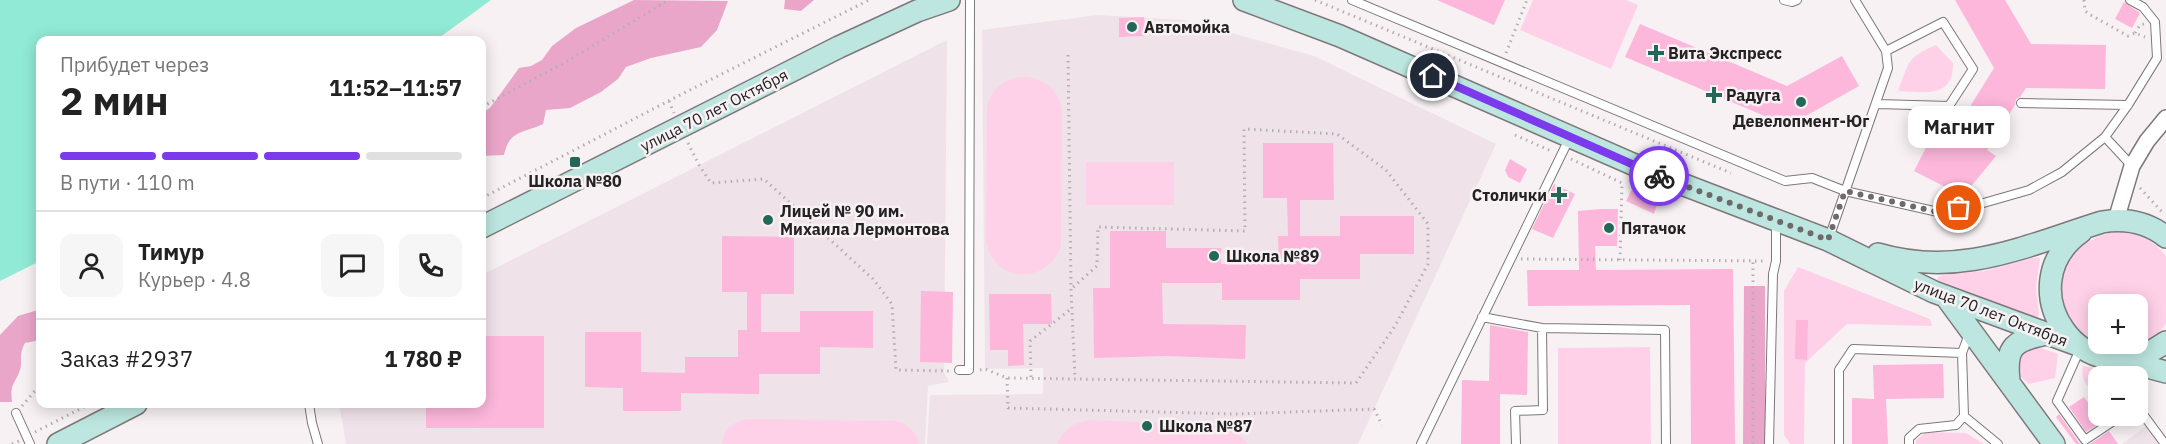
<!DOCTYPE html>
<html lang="ru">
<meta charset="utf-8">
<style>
body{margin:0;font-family:"IBM Plex Sans",sans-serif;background:#f6f6f6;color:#222;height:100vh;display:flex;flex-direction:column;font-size:22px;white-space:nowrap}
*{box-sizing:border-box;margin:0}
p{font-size:20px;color:#767676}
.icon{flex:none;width:33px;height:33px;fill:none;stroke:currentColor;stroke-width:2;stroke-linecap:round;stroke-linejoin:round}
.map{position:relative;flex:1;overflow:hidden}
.drawer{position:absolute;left:36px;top:36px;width:450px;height:372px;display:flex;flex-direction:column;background:#fff;border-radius:12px;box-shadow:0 3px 15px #0003}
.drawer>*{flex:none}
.fabs{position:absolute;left:2088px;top:294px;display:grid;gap:12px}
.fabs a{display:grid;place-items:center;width:60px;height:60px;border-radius:12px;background:#fff;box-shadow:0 3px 15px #0003;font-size:30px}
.pin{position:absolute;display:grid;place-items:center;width:51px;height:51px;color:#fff;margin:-26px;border:3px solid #fff;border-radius:50%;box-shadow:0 2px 6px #0007}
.courier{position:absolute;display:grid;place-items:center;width:60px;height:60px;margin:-30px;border:4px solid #7c3aed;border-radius:50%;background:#fff;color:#222;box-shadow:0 2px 8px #0007}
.bubble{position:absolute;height:42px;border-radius:12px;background:#fff;box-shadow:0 3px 15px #0003;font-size:20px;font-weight:800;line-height:42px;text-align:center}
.head em{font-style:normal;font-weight:800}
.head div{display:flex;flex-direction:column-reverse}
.head{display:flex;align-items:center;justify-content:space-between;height:102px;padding:0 24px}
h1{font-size:39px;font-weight:800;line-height:45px}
.bar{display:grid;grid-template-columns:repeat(4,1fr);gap:9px 6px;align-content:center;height:72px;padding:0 24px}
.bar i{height:8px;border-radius:4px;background:#e0e0e0}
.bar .selected{background:#7c3aed}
.bar p{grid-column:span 4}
.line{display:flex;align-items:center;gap:15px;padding:0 24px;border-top:2px solid #e0e0e0}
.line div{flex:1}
.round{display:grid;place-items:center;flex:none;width:63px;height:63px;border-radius:12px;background:#f6f6f6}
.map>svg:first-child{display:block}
</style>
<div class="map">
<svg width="2166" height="444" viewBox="0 0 2166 444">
<rect width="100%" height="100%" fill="#f7f1f3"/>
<!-- built -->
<path fill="#f0e2e9" d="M1098,15L1185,20L1314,56L1496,144L1358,444H927L930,395L1043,394V368L985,369L982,30Z
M947,40L944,372L949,382L928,386L925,444H346L339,404H482V275Z
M2146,426L2160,444H2122Z"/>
<!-- green -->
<path fill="#ffd1e8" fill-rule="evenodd" d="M1533,0H1626L1638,5L1611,69L1520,30Z
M1936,45L1953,63C1954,99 1923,92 1898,91C1909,62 1907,57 1936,45Z
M1023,77C1045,78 1061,91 1062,113L1061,245C1048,288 989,282 986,238L987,106C992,88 1005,78 1023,77Z
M1086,162H1174V205H1086Z
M2115,232C2135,232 2153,239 2166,256V324C2143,354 2093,357 2071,324C2044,284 2070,239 2115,232ZM2098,304H2138V344H2098Z
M2033,258H2040L2036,287L2039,315L2034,320L1937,280L1938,277L1943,275L1984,271Z
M1798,267L1930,319L1932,326L1847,324L1805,363L1804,444H1790L1784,435V291Z
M2029,346H2035L2058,354L2055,378L2029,384L2021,377L2019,359Z
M1650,347L1651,444H1558V348Z
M2083,366L2118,372L2120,376H2098V392C2085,387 2081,380 2083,366Z
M749,419L897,421C909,425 916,432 919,444H722C724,429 734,420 749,419Z
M1093,420L1224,426L1236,431L1248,444H1057C1064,428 1076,421 1093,420Z
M1926,432L1966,433L1984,444H1916V440Z"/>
<!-- forest -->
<path fill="#eaa6c9" d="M634,0L728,1L717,30L701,47L651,58L626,67L618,79L601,92L570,108L546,110L543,124C524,133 509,130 504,155L482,156V113L490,108L519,68L531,66L542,60L552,46L576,28Z
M785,0H814L801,11L784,9Z
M1744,286H1765V444H1743Z
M40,307V340L25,343C18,356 23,360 20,370C14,386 10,383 12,402H0V335L18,316L38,310Z"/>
<!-- water -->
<path fill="#91ead5" d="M0,0H491L436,40H40V261L0,281Z"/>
<!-- building -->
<path fill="#fcb7db" d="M1437,0H1505L1494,25Z
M1955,0H2005L2031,44L2106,45L2105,89L2026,88L2020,97L2016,99L2015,105L1987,150L1996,156L1963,196L1914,171L1937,126L1953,134L1994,68Z
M2124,2L2140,13L2132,28L2115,19Z
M1144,17L1145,36L1119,37V18Z
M1640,24L1787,86L1842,56L1859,86L1788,126L1625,57Z
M1263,143H1333L1334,200H1300V236H1340V216H1414V254H1360V279H1300V300H1222V283H1162L1163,324L1246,325L1245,359L1168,356L1094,358L1093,288H1110V231H1166V248H1221V264H1279L1278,236H1288L1287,198H1263Z
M1510,159L1527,169L1520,183L1508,177L1505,170Z
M1554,184L1575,194L1553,238L1532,229Z
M1632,189L1658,201L1654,214L1626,201Z
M1601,209H1618L1617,246H1595L1596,270L1733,269L1735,444H1691L1690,305L1528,306L1527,270H1579L1578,211Z
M722,236L794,237V294H761V332H800V311H873V348L820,347V374H759V394L681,393V411H623V388L585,387V332H641V372L685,373V357H738V330H747V292H722Z
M921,291L953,292L952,363L920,362Z
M989,294H1051L1052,324H1023L1024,365L1008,366V350H990Z
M1796,320H1808L1807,360L1795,359Z
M1490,325L1528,332L1527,395L1500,394V444H1461L1462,380L1489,381Z
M482,336H544V428H426V404H482Z
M1943,364L1944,398L1886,399L1888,444H1852V398L1874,399L1873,365Z
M2084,397L2102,422L2086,432L2069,407Z
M2059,414L2080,444H2081H2076L2056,417Z
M2109,431L2118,444H2090Z"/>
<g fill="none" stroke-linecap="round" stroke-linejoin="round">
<!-- lane casing -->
<g stroke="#7d787a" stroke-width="10">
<path id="lane" d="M1352,0L1785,181L1812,178L1845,191L1938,212L1980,204L2029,190L2062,172L2105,137L2128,105L2157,58L2155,22L2143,7L2130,0
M1784,0L1792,2L1797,0
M2021,103L2128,105
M1877,104L1949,106L1973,69L1943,22L1886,51
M2105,137L2132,166
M1829,238L1888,68L1886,51L1855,0
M1482,317L1542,328L1665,330L1666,444
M2080,349L2057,401L2085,440L2121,416
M959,370H969L970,0
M2138,387L2144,369
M309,404L312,423L318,444
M2138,412L2142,413L2165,444
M16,413L30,444
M1964,416L1998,444
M1421,444L1569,139
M1516,444L1515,411L1543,410L1542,328
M1769,444L1773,274L1776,261V223
M1839,444V370L1853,349L1962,353
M1909,444V438L1919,429L1956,425L1964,416L1962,353L1969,334"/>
</g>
<!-- street casing -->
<g stroke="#7d787a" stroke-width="18">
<path id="street" d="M2116,220L2132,166L2147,141L2166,118"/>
</g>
<!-- secondary casing -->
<g stroke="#7d787a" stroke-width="24">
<path id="secondary" d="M1244,0L1340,36L1653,173L1828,240L1934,292L2075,344
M482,227L839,47L917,11L949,0
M2081,232C2006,285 2082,403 2166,342
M1878,254C1960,278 2025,246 2102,222C2126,218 2147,222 2166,237
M1946,297L2054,444
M2125,361L2166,372
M2009,381C2005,346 2014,340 2048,334
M58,444L136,404"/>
</g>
<!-- path -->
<path stroke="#b3afb0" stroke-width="3" stroke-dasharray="1.5 4.5" stroke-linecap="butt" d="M1315,0L1731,173
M2084,0L2085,11L2089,14L2128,36L2135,33L2145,37
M2135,33L2140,25L2144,24
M1506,53L1527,0
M1068,55L1071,289L1075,378
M669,101L674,113
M482,107L569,60L669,0
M1515,135L1551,151
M688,143L699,165L711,183L764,179L873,279L892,304L896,370L950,371
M1571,159L1622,183L1620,260
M2140,188L2162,212
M482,198L680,95L869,0
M1521,259L1767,261
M980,370L985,369L1007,378L1356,383L1395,326L1428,264V224L1386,170L1337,134L1244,129L1245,231L1098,227L1097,266L1071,289
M1031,377L1030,341L1071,309
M1007,378L1008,408L1235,414L1374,409L1382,425
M22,406L40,385
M35,432L90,404
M12,444L19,441
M1753,444V261"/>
<!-- lane -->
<use href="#lane" stroke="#fff" stroke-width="8"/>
<!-- street -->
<use href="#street" stroke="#fff" stroke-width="15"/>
<!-- secondary -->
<use href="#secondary" stroke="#bce6df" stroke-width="21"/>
</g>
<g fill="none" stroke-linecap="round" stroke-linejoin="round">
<!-- done -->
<path stroke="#6e6a6c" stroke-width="6" stroke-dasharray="0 10.8" d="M1659,176L1828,240L1845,191L1938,212L1959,208"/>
<!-- route -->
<path stroke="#7c3aed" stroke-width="8" d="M1433,76L1659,176"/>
</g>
<!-- markers -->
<g fill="#236759" stroke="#f7f1f3" stroke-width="2">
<circle cx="1132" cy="27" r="6"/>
<path d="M1653 44h6v6h6v6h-6v6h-6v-6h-6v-6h6z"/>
<path d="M1711 86h6v6h6v6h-6v6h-6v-6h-6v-6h6z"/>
<circle cx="1801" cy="102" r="6"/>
<rect x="569" y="156" width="12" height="12" rx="3"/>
<path d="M1556 186h6v6h6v6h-6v6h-6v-6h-6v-6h6z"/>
<circle cx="768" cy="220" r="6"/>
<circle cx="1609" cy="228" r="6"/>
<circle cx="1214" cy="256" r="6"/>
<circle cx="1147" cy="426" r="6"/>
</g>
<g text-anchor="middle" stroke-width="5" stroke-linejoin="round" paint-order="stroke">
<!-- poi labels -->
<g font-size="16" font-weight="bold" fill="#242223" stroke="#f7f1f3" text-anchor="start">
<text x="1144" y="33">Автомойка</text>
<text x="1668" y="59">Вита Экспресс</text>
<text x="1726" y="101">Радуга</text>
<text x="1801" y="127" text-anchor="middle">Девелопмент-Юг</text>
<text x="575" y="187" text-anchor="middle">Школа №80</text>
<text x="1547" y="201" text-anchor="end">Столички</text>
<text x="780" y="217">Лицей № 90 им.<tspan x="780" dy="18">Михаила Лермонтова</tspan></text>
<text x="1621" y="234">Пятачок</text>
<text x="1226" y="262">Школа №89</text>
<text x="1159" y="432">Школа №87</text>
</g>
<!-- street labels -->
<g font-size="16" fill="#242223" stroke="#f7f1f3">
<text transform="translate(714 110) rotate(-27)" y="6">улица 70 лет Октября</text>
<text transform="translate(1991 312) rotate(21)" y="6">улица 70 лет Октября</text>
</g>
</g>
</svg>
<div class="fabs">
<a>+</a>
<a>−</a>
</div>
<div class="pin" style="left:1959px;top:208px;background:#ea580c"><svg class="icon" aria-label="bag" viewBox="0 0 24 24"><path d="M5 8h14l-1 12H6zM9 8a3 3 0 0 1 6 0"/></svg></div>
<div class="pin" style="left:1433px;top:76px;background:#1f2937"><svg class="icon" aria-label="home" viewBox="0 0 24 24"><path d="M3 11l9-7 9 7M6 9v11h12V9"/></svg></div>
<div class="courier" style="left:1659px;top:176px"><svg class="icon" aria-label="bike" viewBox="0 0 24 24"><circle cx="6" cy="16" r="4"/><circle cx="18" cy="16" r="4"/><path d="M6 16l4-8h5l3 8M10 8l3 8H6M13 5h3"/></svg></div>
<div class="bubble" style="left:1908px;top:106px;width:102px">Магнит</div>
<section class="drawer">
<div class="head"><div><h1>2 мин</h1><p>Прибудет через</p></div><em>11:52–11:57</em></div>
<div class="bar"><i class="selected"></i><i class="selected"></i><i class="selected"></i><i></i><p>В пути · 110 m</p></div>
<div class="line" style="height:108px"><a class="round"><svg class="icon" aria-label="person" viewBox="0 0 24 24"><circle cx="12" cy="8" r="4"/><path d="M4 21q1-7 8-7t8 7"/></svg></a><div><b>Тимур</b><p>Курьер · 4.8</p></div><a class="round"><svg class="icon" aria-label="chat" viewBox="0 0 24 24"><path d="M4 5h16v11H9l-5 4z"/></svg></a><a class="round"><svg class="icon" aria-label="phone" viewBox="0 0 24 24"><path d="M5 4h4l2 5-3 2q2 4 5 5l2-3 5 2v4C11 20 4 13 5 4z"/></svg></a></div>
<div class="line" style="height:78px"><div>Заказ #2937</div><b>1 780 ₽</b></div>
</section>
</div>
